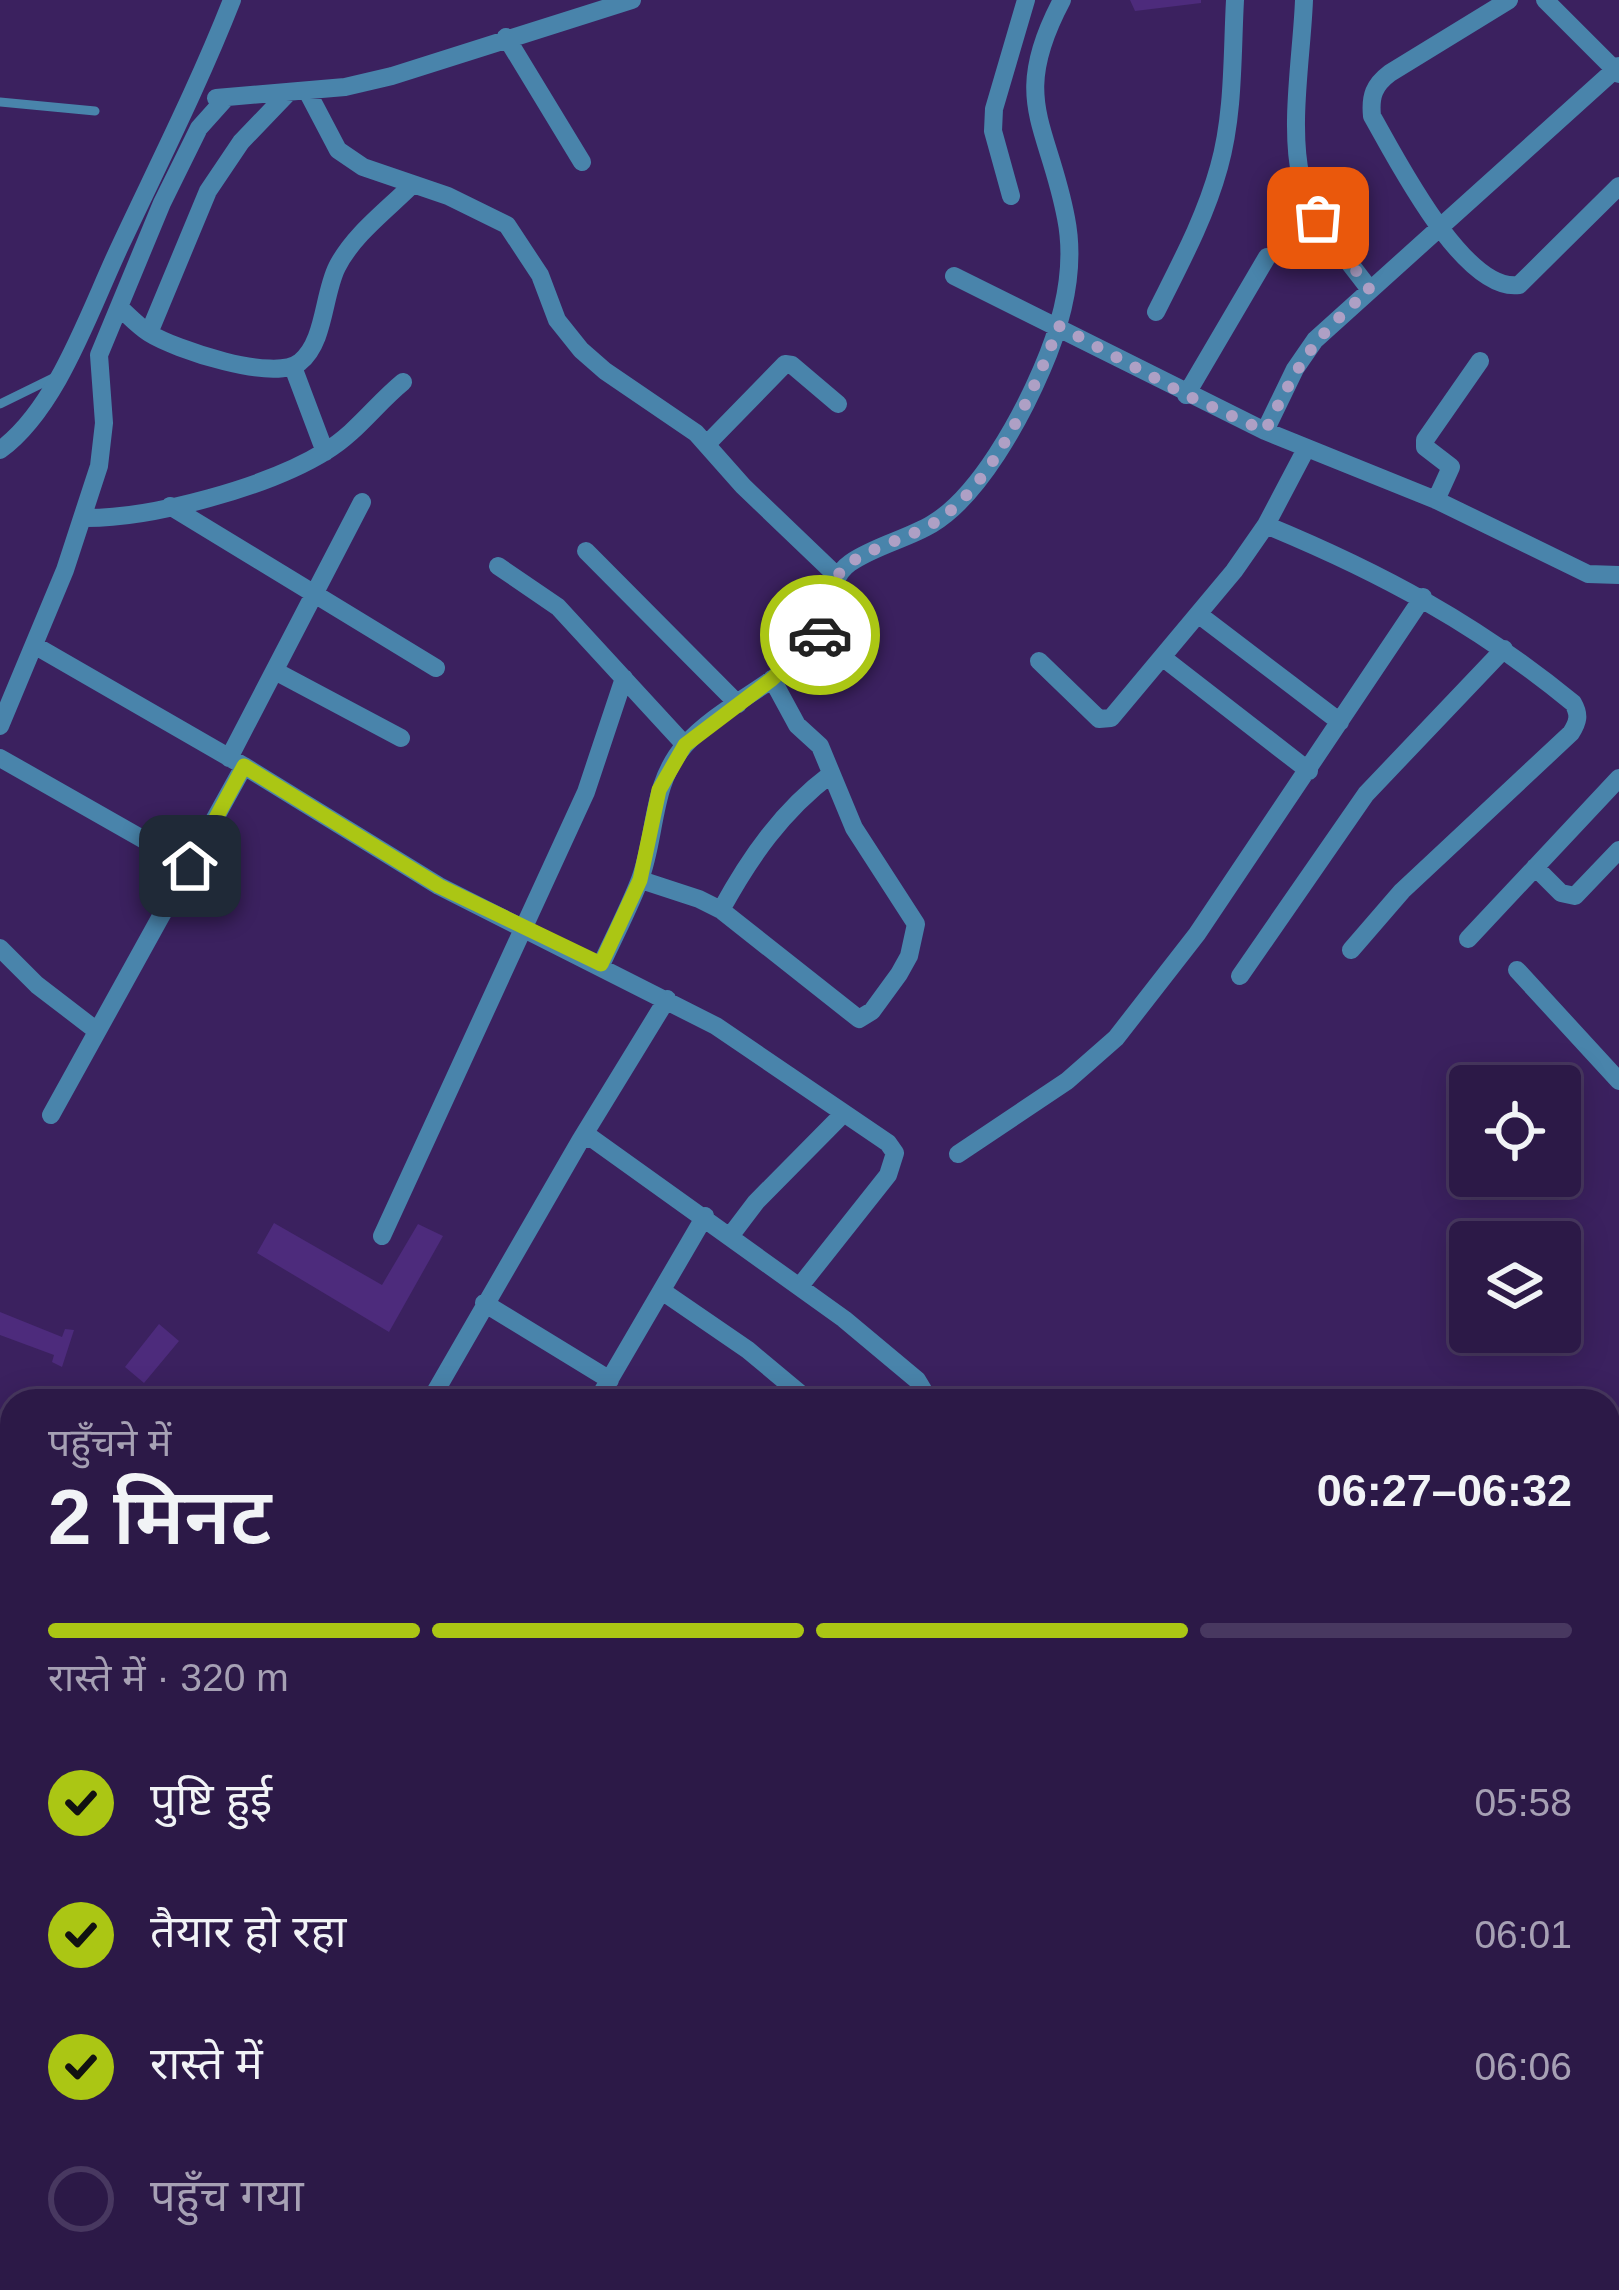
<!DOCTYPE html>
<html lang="hi">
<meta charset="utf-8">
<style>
body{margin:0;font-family:Arial,"Noto Sans Devanagari",sans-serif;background:#382652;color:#f1f3f6;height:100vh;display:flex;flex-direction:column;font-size:45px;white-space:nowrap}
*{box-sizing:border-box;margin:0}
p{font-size:39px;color:#a6a0b4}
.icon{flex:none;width:66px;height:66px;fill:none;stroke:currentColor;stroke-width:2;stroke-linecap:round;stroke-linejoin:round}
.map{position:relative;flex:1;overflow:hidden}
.side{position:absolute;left:0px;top:1389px;width:1620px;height:903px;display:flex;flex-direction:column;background:#2c1947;border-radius:36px 36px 0 0;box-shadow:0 6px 30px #0003,0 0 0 3px #483860}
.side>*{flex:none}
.buttons{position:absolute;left:1449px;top:1065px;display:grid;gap:24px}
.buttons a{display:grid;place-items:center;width:132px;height:132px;border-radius:12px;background:#2c1947;box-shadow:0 6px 30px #0003,0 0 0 3px #483860;font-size:60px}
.pin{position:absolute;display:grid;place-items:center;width:102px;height:102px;color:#fff;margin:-51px;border-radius:24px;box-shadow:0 6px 18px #0006}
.courier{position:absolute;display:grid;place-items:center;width:120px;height:120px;margin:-60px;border:9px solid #abc614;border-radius:50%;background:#fff;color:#222;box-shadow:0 3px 15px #0007}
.head em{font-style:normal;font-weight:600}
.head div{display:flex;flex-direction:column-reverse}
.head{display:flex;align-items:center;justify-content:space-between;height:204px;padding:0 48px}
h1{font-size:78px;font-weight:600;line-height:90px}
.bar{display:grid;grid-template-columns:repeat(4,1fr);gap:18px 12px;align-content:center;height:144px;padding:0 48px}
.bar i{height:15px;border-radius:9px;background:#483860}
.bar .selected{background:#abc614}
.bar p{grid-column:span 4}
ol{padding:0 48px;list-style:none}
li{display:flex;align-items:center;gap:36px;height:132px}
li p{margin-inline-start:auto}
li .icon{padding:12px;border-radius:50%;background:#abc614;color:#111;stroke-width:4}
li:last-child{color:#a6a0b4}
li i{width:66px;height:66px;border:6px solid #483860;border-radius:50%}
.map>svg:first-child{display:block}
</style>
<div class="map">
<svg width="1619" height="2290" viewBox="0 0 1619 2290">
<rect width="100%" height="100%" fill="#3b215f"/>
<!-- building -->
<path fill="#4d2b7c" d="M1130,0H1201V3L1135,11Z
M274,1223L382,1285L418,1224L443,1236L389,1332L257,1253Z
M0,1312L62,1337L65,1329L74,1330L62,1367L52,1362L54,1355L0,1335Z
M159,1324L179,1341L144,1383L125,1367Z"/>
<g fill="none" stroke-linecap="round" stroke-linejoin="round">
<!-- service -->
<path stroke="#4984ab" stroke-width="9" d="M0,102L95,111
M0,404L53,378"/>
<!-- minor -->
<path stroke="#4984ab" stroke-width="18" d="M1304,0C1302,54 1289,126 1301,178C1310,219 1346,257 1370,290
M1509,0L1390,73C1374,85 1370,96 1372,116C1396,158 1464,293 1519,285L1619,186
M1545,0L1619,74
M506,37L582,162
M307,91L338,150L363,167L448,196L507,225L540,275L557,320L581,350L605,371L696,433L743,486L837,576
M216,98L345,87L392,76L632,0
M1011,196L993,131L994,109L1026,0
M954,276L1265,431L1436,500L1588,574L1619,575
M120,308C129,316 138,326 149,333C174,349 275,383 300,362C325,342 323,295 337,267C353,235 387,210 412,185
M1156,312C1180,264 1205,218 1219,167C1234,114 1232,55 1235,0
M149,333L208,191L241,142L288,93
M293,367L325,452
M1186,395L1267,257
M1265,431L1295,369L1315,340L1619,66
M707,444L785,364L792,365L838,404
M0,450C58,408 90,309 121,244C159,163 199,84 232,0
M1436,500L1451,467L1425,447V440L1480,361
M170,506L436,668
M83,518C151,519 268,487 326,451C356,433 376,404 403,382
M1266,525C1380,572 1477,624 1573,703C1580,715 1578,722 1571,733L1402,891L1351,950
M586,551L738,704
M498,566L558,607L685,745
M1198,614L1340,722
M34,645L244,766L439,886L716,1026L888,1143L895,1153L888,1175L800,1286
M1162,657L1309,771
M1039,661L1099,719L1111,718L1234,571L1266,525L1306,449
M275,671L401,738
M0,726L65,570L99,466L104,423L99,355L162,203L199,128L225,99
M0,758L190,866
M229,758L362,502
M1535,867L1561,893L1575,896L1619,850
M641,880L699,899L721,910L859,1019L872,1011L899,974L909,956L916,924L854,828L820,746L797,725L772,679
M721,910C750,857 782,811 831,774
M1468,939L1619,778
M0,948L37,985L97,1031
M601,965C614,937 628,910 639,882C657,837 650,784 685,745C721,705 778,684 814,644C836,620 823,582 850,563C874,546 907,539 932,524C979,496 1021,418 1042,369C1062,323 1076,268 1066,218C1048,123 1009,100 1062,0
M1517,970L1619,1081
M1240,976L1366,794L1504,649
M51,1115L244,766
M580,1141L667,999
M958,1154L1067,1081L1116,1038L1197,934L1423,597
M731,1235L756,1202L842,1115
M382,1236L586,792L624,678
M662,1291L748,1350L809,1401
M484,1303L610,1380
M430,1401L580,1141L590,1137L844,1319L917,1380L923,1390L921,1401
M597,1401L705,1216
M0,1804L12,1771
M1608,1835L1619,1826
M0,1854L12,1858
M1608,1952L1619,1942
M1608,2048L1619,2038
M0,2083L12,2089
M0,2151L12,2125
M1608,2177L1619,2189
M817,2280L832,2290
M20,2290L27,2280
M157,2290L163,2280
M365,2290L372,2280
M494,2290L500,2280
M637,2290L644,2280
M998,2290L1001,2280"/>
</g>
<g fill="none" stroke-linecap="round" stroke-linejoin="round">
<!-- done -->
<path stroke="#aea0c5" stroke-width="12" stroke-dasharray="0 21.6" d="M820,635C831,616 827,591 839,574C855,550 911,539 937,521C994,483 1035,388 1059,326L1186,395L1265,431C1299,364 1311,339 1370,290L1318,218"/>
<!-- route -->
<path stroke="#abc614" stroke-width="15" d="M190,866L244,766L439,886L601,964L640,880L659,790L685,745L772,679L820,635"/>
</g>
</svg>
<div class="buttons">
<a><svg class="icon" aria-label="locate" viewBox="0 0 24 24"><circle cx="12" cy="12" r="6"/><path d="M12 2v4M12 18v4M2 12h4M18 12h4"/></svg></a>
<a><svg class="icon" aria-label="layers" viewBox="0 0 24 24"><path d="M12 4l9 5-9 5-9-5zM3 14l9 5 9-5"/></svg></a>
</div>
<div class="pin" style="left:1318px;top:218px;background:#ea580c"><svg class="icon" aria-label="bag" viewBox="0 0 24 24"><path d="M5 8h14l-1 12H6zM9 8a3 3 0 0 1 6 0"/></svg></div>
<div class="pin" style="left:190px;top:866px;background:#1f2937"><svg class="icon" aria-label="home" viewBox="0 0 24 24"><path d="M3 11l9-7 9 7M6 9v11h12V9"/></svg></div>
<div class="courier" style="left:820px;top:635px"><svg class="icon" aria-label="car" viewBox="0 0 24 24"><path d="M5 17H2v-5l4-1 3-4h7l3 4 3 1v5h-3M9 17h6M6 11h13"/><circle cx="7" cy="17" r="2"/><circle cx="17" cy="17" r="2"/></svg></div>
<section class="side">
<div class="head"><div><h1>2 मिनट</h1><p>पहुँचने में</p></div><em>06:27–06:32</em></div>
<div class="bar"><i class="selected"></i><i class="selected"></i><i class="selected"></i><i></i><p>रास्ते में · 320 m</p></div>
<ol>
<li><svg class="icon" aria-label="check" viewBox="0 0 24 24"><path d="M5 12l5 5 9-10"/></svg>पुष्टि हुई<p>05:58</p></li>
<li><svg class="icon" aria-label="check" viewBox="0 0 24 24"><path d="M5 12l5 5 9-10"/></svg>तैयार हो रहा<p>06:01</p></li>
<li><svg class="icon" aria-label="check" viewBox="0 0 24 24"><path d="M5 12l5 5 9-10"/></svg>रास्ते में<p>06:06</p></li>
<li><i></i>पहुँच गया</li>
</ol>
</section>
</div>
